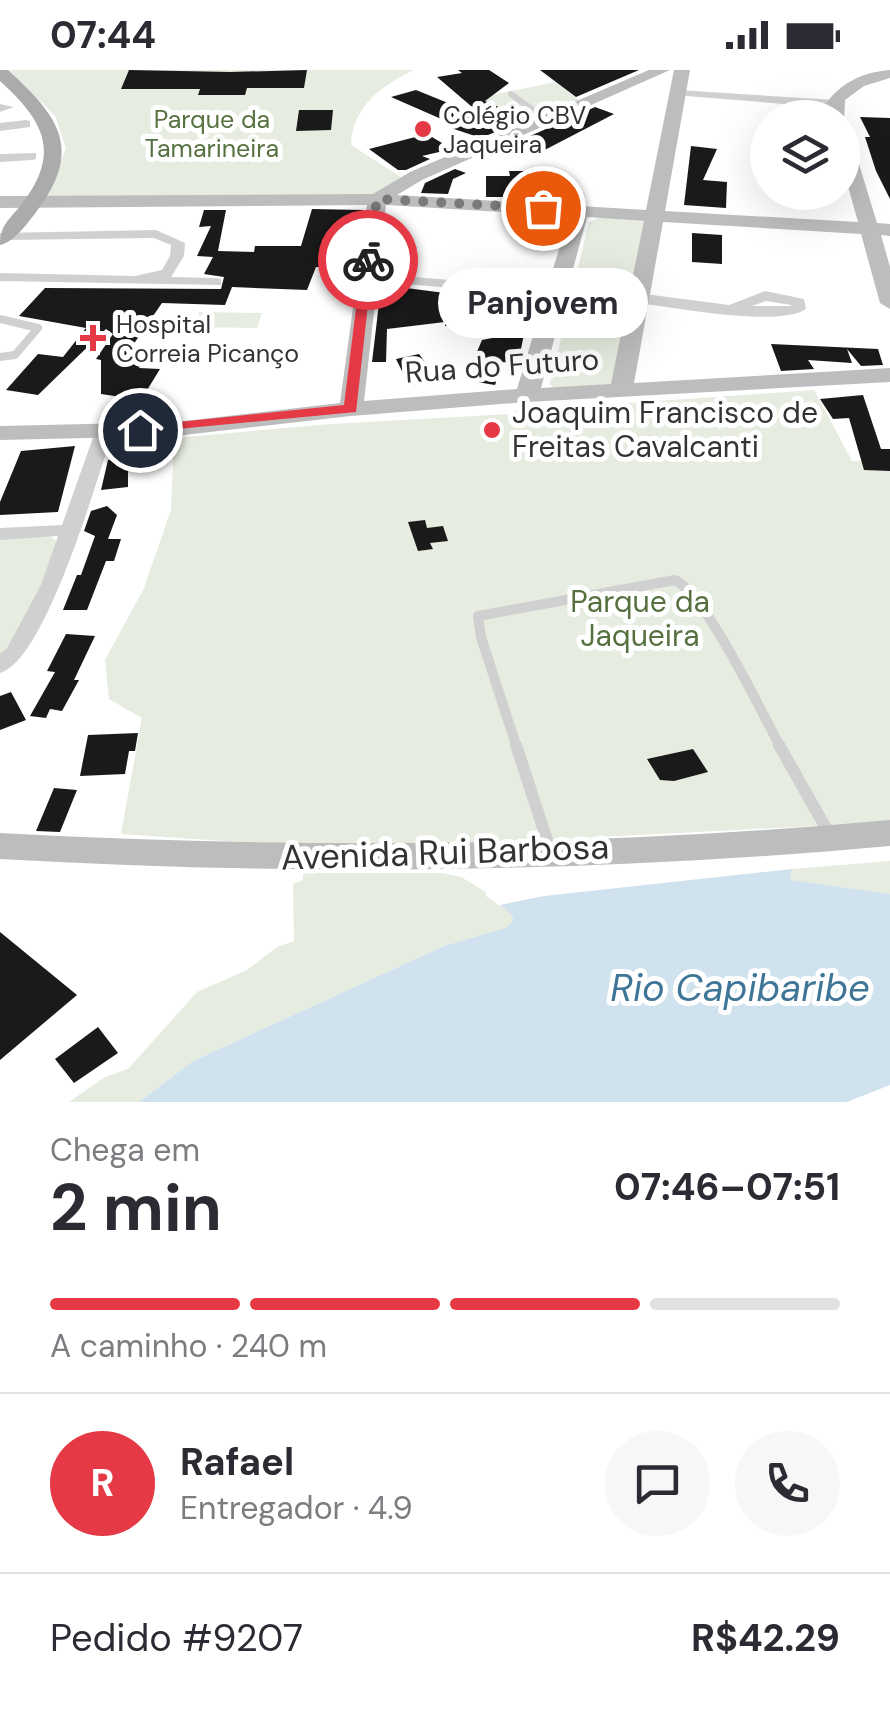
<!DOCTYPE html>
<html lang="pt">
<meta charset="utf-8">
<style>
body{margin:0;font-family:"DM Sans",sans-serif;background:#f7f7f7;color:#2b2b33;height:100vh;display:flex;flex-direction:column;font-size:38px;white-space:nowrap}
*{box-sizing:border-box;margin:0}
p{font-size:32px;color:#7c7c81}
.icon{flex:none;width:55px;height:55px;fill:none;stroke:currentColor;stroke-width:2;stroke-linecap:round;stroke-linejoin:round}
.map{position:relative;height:1032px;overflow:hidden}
.side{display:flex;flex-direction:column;background:#fff;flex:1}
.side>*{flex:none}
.buttons{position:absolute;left:750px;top:30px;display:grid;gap:20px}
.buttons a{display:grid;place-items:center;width:110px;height:110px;border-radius:50%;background:#fff;box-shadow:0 10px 40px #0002;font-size:50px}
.pin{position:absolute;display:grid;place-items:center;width:85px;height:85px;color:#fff;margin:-42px;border:5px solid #fff;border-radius:50%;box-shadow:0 2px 10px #0007}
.courier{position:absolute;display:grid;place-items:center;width:100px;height:100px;margin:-50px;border:8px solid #e63946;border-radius:50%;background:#fff;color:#222;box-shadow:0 2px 12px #0007}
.bubble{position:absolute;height:70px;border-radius:35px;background:#fff;box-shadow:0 10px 40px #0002;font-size:32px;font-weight:700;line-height:70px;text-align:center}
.headline em{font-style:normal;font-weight:700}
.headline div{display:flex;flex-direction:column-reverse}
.headline{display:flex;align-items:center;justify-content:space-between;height:170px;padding:0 50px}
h1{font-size:65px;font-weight:700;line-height:75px}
.bar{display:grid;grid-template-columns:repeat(4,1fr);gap:15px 10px;align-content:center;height:120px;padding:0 50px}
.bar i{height:12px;border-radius:8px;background:#e1e1e2}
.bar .selected{background:#e63946}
.bar p{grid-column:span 4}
.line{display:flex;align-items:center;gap:25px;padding:0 50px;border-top:2px solid #e1e1e2}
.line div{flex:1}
.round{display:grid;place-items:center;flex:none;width:105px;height:105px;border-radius:52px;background:#f7f7f7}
.status{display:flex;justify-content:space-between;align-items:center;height:70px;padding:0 50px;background:#fff;direction:ltr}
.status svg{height:28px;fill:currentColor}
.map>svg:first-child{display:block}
</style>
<div class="status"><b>07:44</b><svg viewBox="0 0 49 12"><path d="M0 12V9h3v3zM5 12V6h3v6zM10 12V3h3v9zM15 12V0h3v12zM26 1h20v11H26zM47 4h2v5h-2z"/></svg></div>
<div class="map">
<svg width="890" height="1032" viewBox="0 0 890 1032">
<rect width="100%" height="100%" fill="#fff"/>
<!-- green -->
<path fill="#e6ecdf" d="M9,0H414C382,15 352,37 351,75L404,109L371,127H47L66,78L55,46Z
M556,12L580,31L504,64L497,60L518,45L485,31L492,25Z
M601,147L645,152L616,315L554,319L550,314L589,152Z
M199,242L262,243L257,258L194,257Z
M814,320L852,391L890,393V752L504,772L294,776L121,764L142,648L109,629L105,590L144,518L171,440L174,368L331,354L509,344L514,341Z
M51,467L62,475L12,576L0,590V468Z
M890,791V824L789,810L792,799Z
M303,803H441L461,807L486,822V826L512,844L513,851L506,859L444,876L193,991L139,1032H69L105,1007L128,999L197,922L247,900L277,877L294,871L293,814L303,810Z"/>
<!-- water -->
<path fill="#cfe2ee" d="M792,799L790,810L890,824V1015L847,1032H139L193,991L444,876L506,858L513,851L512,845L500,835L544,826Z"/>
<!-- building -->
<path fill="#1a1a1a" d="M129,0L230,2L307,0L304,18H247L245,25H198L200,19H121Z
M458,0H489L509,13L485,31L526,49L481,68L448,57L455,55L391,27L416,20L485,48L437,7L462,3Z
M540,0H639L576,27Z
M595,37L614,44L535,85L508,76Z
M299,40H333L331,60L296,61Z
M860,47L890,48V129L876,101L865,67H870Z
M427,64L452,79L422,86L430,89L406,100H398L369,79Z
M691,76L717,79L703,110L727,112L726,138L684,135Z
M455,99L466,103L453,109L448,124L421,123L425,113Z
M509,101H524L526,127H486V106H510Z
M312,139L363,140L360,158H354L352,173H339L336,197H316L307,220L232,217L225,235L162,233L124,288L144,290L139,298L160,299L141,330L101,324V290L96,289L113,264L106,259L38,325L6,320L38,284L63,287L86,258L19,246L45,218L221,219L224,207L204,204L213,187L197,186L211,156L199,157L204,140H226L218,181L254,182L255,176H301Z
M692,163L722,165V194L692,192Z
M391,216L538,235L533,253L524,264L518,294L503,292L495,315L465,310L482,270L517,263L516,255L445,256V252L387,259L386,292H372L380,225Z
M771,274L878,279L883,295L861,296L847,279L852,293L808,290L814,299L781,301Z
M419,284L435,306L410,317L396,289Z
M863,325L881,379H890V401L864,400L849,348L833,349L820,329Z
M75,376L58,442L0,445V432L21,381Z
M128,388V417L101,420L108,390Z
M107,436L117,445L108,469H121L114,491H106L87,540H63L77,505H81L95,466L84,461L91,441Z
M425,450L427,458L443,456L448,471L430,473L433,479L418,481L408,452Z
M66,564L95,566L74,610H79L62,641L50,639L46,648L30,646L55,602L47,601Z
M11,622L26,650L0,660V626Z
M138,663L135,681H129L125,704L80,706L88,665Z
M693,679L708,702L674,711L660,710L647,689Z
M54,718L77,720L60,762L36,761Z
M0,862L77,925L0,990Z
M98,957L118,983L74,1013L55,989Z"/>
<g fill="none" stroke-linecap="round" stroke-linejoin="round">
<!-- lane-far3 -->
<path stroke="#d0d0d0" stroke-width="6" d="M511,24L548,51"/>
<!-- lane-far2 -->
<path stroke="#d0d0d0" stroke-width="8" d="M0,249L38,258L15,285L0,287"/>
<!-- lane-far1 -->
<path stroke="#d0d0d0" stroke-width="10" d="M517,678L481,567L478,546L675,510C708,528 760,640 781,678"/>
<!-- lane -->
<path stroke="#d0d0d0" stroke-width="12" d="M516,675L550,779
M779,675L831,767"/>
<!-- street -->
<path fill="#d0d0d0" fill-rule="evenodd" d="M678,20L834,30L840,34L834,38L674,25L672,23Z
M0,34L14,37L0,42Z
M26,50L30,51V57L0,61V53Z
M36,83V89L32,90L0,92V84Z
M156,160L185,173L184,186L171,207L216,208L221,209V215L0,211V203L135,206L162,200L170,186L171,175L154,168L4,170L0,169V163Z
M365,203L557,219L564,223L557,227L360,210L358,207Z
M765,221L804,229L806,239C778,258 674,237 637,233L629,228L637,223L729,235ZM766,231L791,235V236H752Z
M104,357L113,362C97,408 46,590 0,603V584L7,578L41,515L58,466L0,470V458L62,455L95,362Z"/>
<!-- secondary -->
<path fill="#bdbdbd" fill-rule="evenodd" d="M649,0H670L422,110L397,125L646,140L674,0H690L665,141L858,152L842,95V57L848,58L877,153L890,154V166L881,165L890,197V239L880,233L861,164L663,152L634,313L890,298V312L527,332L351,346L175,366L0,370V356L175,352L340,333L367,135L0,138V126L373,124L410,102ZM386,135L569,146L517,319L364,331ZM587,147L644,151L611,314L541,318Z
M890,0V8L864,16L845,30L844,52L842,48H830L826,34C841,12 864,2 890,0Z
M890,750V776C595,803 296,806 0,789V763C296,779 595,777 890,750Z"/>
<!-- primary -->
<path fill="#ababab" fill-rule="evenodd" d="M0,0H8C61,48 84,81 34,145C25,156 14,172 0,175C0,155 9,150 21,135C62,83 44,51 0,11Z"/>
</g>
<!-- route -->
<path fill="#e63946" d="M368,186L373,190L356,342L135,363L132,360L140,356L344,335L362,190Z"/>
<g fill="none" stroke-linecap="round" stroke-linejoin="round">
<!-- done -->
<path stroke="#7a7a7a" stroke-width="10" stroke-dasharray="0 18" d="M368,190L377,129L543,138"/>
</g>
<!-- markers -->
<g fill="#e63946" stroke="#fff" stroke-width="4">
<circle cx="423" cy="59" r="10"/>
<path d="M88 253h10v10h10v10h-10v10h-10v-10h-10v-10h10z"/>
<circle cx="492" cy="360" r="10"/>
</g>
<g text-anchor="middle" stroke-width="10" stroke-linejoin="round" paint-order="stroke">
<!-- far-poi labels -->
<g font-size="25" fill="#333" stroke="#fff" text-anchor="start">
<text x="443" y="54">Colégio CBV<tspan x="443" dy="29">Jaqueira</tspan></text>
<text x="116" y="263">Hospital<tspan x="116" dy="29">Correia Picanço</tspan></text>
</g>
<!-- far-park labels -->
<g font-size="25" fill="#56703f" stroke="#fff">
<text x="212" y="58">Parque da<tspan x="212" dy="29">Tamarineira</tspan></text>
</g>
<!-- street labels -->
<g font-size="30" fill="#333" stroke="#fff">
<text transform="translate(502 296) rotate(-4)" y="10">Rua do Futuro</text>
</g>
<!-- poi labels -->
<g font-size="30" fill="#333" stroke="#fff" text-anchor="start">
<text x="512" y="353">Joaquim Francisco de<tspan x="512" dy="34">Freitas Cavalcanti</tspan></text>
</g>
<!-- park labels -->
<g font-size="30" fill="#56703f" stroke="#fff">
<text x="640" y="542">Parque da<tspan x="640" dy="34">Jaqueira</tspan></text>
</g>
<!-- near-street labels -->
<g font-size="35" fill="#333" stroke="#fff">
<text transform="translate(445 782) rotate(-2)" y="12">Avenida Rui Barbosa</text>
</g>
<!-- near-water labels -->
<g font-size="38" font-style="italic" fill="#3f7597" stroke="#fff">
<text x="740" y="931">Rio Capibaribe</text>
</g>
</g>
</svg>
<div class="buttons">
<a><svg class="icon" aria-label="layers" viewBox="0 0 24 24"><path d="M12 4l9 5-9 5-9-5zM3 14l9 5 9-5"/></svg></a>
</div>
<div class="pin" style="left:543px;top:138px;background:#ea580c"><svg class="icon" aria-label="bag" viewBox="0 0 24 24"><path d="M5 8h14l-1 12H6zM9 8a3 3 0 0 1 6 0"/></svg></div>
<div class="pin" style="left:140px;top:360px;background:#1f2937"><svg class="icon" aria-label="home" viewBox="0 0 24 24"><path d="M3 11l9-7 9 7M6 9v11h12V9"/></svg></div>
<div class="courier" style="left:368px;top:190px"><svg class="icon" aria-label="bike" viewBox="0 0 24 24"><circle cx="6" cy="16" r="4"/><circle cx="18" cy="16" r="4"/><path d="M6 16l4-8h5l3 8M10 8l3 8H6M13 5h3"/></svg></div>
<div class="bubble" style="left:438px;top:198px;width:210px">Panjovem</div>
</div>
<section class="side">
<div class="headline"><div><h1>2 min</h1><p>Chega em</p></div><em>07:46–07:51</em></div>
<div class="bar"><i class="selected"></i><i class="selected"></i><i class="selected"></i><i></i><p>A caminho · 240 m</p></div>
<div class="line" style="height:180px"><b class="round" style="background:#e63946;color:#fff">R</b><div><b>Rafael</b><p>Entregador · 4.9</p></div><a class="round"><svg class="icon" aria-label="chat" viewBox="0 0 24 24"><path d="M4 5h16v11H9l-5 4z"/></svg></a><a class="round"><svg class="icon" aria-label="phone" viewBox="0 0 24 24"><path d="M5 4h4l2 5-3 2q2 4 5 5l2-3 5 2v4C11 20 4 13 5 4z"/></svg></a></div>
<div class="line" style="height:130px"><div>Pedido #9207</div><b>R$42.29</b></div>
</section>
